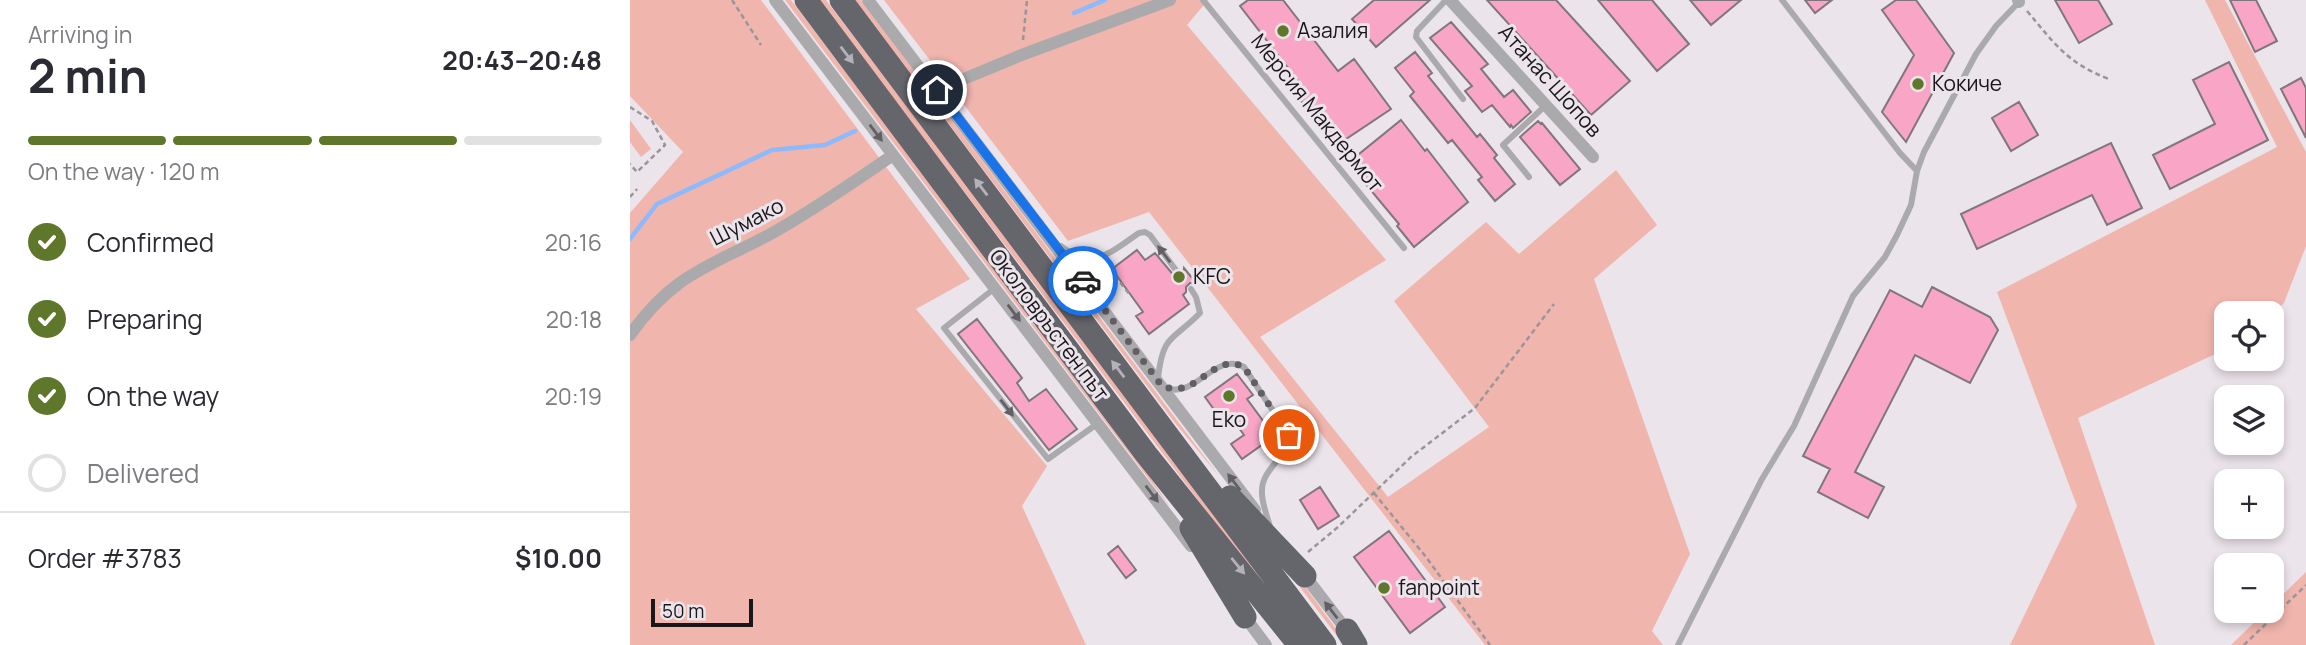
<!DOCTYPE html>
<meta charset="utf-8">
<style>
body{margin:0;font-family:Manrope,sans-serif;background:#f2f2f3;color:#2b2b33;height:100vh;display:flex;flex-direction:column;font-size:26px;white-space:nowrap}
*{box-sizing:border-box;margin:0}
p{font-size:23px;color:#7c7c81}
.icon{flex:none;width:38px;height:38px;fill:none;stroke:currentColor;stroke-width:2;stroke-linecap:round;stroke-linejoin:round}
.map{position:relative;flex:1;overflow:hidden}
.details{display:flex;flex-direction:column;background:#fff;width:630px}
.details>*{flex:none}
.buttons{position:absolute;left:1584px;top:301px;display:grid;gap:14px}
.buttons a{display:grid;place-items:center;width:70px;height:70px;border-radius:14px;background:#fff;box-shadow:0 4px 10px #0003;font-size:35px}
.scale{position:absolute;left:21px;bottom:18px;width:102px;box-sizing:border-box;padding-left:7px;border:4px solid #19171a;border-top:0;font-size:19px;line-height:24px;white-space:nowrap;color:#19171a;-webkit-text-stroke:5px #ebe4eb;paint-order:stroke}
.pin{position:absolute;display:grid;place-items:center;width:60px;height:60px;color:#fff;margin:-30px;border:4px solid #fff;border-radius:50%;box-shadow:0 2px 7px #0007}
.courier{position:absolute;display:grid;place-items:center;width:70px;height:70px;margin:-35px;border:5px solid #1a73e8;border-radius:50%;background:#fff;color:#222;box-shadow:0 2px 9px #0007}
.headline em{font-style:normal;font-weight:700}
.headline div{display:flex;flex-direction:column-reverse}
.headline{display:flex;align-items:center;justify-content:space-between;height:119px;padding:0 28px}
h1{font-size:46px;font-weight:700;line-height:52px}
.bar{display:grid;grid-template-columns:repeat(4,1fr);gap:10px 7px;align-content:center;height:84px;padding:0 28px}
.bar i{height:9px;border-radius:5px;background:#e1e1e2}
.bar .current{background:#5e772a}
.bar p{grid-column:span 4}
.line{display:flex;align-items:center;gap:18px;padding:0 28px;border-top:2px solid #e1e1e2}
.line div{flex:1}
ol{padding:0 28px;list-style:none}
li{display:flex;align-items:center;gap:21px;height:77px}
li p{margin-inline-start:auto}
li .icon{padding:7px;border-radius:50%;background:#5e772a;color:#fff;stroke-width:4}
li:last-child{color:#7c7c81}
li i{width:38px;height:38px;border:4px solid #e1e1e2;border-radius:50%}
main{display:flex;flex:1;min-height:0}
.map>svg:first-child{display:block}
</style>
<main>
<section class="details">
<div class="headline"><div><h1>2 min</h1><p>Arriving in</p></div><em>20:43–20:48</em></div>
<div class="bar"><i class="current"></i><i class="current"></i><i class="current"></i><i></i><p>On the way · 120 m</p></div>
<ol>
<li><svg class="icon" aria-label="check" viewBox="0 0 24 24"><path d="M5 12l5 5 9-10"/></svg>Confirmed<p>20:16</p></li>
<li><svg class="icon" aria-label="check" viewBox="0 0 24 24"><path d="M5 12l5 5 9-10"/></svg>Preparing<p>20:18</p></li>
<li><svg class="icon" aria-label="check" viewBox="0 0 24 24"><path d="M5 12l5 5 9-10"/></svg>On the way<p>20:19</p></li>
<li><i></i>Delivered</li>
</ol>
<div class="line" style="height:91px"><div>Order #3783</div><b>$10.00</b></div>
</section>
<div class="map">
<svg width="1676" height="645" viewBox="0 0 1676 645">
<rect width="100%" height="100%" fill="#ebe4eb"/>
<!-- green -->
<path fill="#f0b5ad" d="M0,0H131L340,279L286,309L417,466L392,506L456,645H0V213L53,152L0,96Z
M155,0H161L500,447L540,507Z
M189,0H196L685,645H678Z
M225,0H231L589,476L545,423Z
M254,0H578L557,25L756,260L630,337L758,497L859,427L764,301L856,222L889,254L986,170L1027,225L964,279L1060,554L1022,631L1033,645H855L519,212L438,241Z
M1575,0H1595L1676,152V246L1654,303L1642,314L1596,313V349L1448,418L1525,645H1380L1447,506L1367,292L1647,147Z
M0,120L21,149L11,157L0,142Z
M634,540L653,557L718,645H714Z
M1676,572V645H1601L1636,611H1642V605Z"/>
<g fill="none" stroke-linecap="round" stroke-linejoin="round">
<!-- stream -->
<path stroke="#8cbafc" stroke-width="4.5" d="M444,13L475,0
M0,239L27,204L142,150L195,145L225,131"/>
</g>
<!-- building -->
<path fill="#f9a5c5" stroke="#80777a" stroke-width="2" d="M618,0H653L708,71L724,59L761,109L707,145L690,120L688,122L671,101L678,94L610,6Z
M744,0H800L746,47L722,19Z
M857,0H926L1000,81L961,115Z
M968,0H1022L1059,44L1027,71Z
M1060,0H1111L1081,25Z
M1175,0H1202L1185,13Z
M1266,0H1286L1324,53L1276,142L1252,112L1284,55L1252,10Z
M1425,0H1468L1482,24L1449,43Z
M1600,0H1626L1647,41L1625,52Z
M821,22L858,64L851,69L874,97L883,90L901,112L883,128L881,125L880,127L862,105L852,112L835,91L842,86L800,38Z
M785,52L802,73L798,76L847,137L850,134L867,155L864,158L885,184L865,201L848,180L852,177L822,140L818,143L780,96L784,92L765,68Z
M1599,62L1638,140L1540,189L1523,155L1585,124L1563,80Z
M1671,78L1676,88V138L1651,89Z
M1389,102L1408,135L1381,151L1362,118Z
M771,120L795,151L797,149L838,202L784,247L767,226L769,224L718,163Z
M908,121L911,124L912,123L950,169L930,185L890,137Z
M1481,143L1512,208L1477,225L1462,195L1347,249L1331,214Z
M507,250L515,260L525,253L546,278L553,276L554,268L567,284L560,283L556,287V292L553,295L559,304L519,334L506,316L513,312L482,269Z
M1302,287L1360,317L1368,330L1340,383L1285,355L1225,472L1254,487L1238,518L1188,492L1200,469L1173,456L1260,290L1292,307Z
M347,319L392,378L387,383L399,401L416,389L447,429L419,450L328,334Z
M607,374L623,395L617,399L634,422L640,417L650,432L612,459L601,444L614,435L598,413L590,418L575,397Z
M690,487L709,516L688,529L670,500Z
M759,531L815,607L780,633L724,557Z
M488,546L506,570L496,578L478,554Z"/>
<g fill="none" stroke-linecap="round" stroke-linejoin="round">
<!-- path -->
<path stroke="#9a959a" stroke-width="2.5" stroke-dasharray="5 3.5" stroke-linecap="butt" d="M102,0L131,45
M1397,11C1425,44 1437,63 1479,79
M393,40L397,0
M0,107L22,121L35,145L7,172L0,164
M0,197L7,189
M480,269L500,295
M744,493L796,557L860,645
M678,552L708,527L781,457L845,408L924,304
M1614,645L1676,585"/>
<!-- lane -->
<path stroke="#aaaaad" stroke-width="6" d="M573,0L774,248
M816,0L787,31L786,37L833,99
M1152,0L1270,153L1287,171
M899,177L873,145L915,106
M431,246C463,272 482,251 509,233L515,232L520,235L548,273
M365,288L314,328L418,459L467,424
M528,378C533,333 543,341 570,313L566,297L561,289
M536,388C566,399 585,351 614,367L659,435C658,457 632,469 632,490C631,503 638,518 641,530
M1048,645L1132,479L1164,426L1223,296L1255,257L1267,235L1281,205L1287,171L1294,152L1346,54L1366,26L1389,2"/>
<!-- street -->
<path stroke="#aaaaad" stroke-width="12" d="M145,0L561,546
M238,0L625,510
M820,0L963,157
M1388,0L1389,2
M307,90L394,54L540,0
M0,335C45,271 83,266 146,231C186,208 224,182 263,155
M672,572L718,632
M612,613L636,645"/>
<!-- highway -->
<path stroke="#65656c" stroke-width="23" d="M176,0L516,454L669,645
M211,0L695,645
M600,497L675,576
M561,528L615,617
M717,630L726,645"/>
</g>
<!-- one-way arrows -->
<defs><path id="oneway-solid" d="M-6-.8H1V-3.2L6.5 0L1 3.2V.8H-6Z" transform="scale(1.75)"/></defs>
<g fill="#b5b1b8">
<use href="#oneway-solid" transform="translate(217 55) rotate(53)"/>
<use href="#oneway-solid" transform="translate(351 187) rotate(-127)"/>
<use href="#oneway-solid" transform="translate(488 369) rotate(-127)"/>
<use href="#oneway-solid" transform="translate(608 566) rotate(51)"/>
</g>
<g fill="#626064">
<use href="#oneway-solid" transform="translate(246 133) rotate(53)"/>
<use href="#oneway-solid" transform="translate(534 254) rotate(-127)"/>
<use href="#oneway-solid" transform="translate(384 313) rotate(53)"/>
<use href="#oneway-solid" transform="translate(377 408) rotate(52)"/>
<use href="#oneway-solid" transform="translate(604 482) rotate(-127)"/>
<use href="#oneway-solid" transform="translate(522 494) rotate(53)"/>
<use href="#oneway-solid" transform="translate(701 610) rotate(-128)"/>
</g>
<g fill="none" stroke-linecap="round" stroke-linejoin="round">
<!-- done -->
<path stroke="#625f63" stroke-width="7" stroke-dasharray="0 12.6" d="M453,281L532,386C569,400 582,351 614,367L659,435"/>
<!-- route -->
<path stroke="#1a73e8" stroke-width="9" d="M307,90L453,281"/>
</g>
<!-- markers -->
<g fill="#5e772a" stroke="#ebe4eb" stroke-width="2.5">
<circle cx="653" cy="31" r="7"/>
<circle cx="1288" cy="84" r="7"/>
<circle cx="549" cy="277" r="7"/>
<circle cx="599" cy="396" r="7"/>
<circle cx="754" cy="588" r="7"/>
</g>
<g text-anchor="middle" stroke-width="6" stroke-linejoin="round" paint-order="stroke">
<!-- poi labels -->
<g font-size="21" fill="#19171a" stroke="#ebe4eb" text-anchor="start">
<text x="667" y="38">Азалия</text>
<text x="1302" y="91">Кокиче</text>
<text x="563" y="284">KFC</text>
<text x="599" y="427" text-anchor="middle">Eko</text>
<text x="768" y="595">fanpoint</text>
</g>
<!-- street labels -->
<g font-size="21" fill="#19171a" stroke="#ebe4eb">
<text transform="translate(920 81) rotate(48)" y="7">Атанас Шопов</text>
<text transform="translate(687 113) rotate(51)" y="7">Мерсия Макдермот</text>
<text transform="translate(117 222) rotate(-27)" y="7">Шумако</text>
<text transform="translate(419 325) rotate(53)" y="7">Околовръстен път</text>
</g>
</g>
</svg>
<div class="buttons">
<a><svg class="icon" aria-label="locate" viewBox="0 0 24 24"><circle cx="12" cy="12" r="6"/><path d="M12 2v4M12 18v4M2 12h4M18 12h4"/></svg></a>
<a><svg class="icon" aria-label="layers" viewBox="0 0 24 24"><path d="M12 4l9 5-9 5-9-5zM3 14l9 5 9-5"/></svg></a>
<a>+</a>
<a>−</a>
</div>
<div class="scale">50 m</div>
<div class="pin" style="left:659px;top:435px;background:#ea580c"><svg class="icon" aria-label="bag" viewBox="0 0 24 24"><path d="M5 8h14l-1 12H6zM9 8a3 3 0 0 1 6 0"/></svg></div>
<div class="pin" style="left:307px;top:90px;background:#1f2937"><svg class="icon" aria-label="home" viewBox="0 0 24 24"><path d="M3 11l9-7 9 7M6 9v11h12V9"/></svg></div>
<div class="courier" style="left:453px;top:281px"><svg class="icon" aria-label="car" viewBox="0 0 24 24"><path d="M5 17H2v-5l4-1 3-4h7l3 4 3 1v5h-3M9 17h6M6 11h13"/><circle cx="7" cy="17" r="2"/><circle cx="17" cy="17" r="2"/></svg></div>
</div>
</main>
